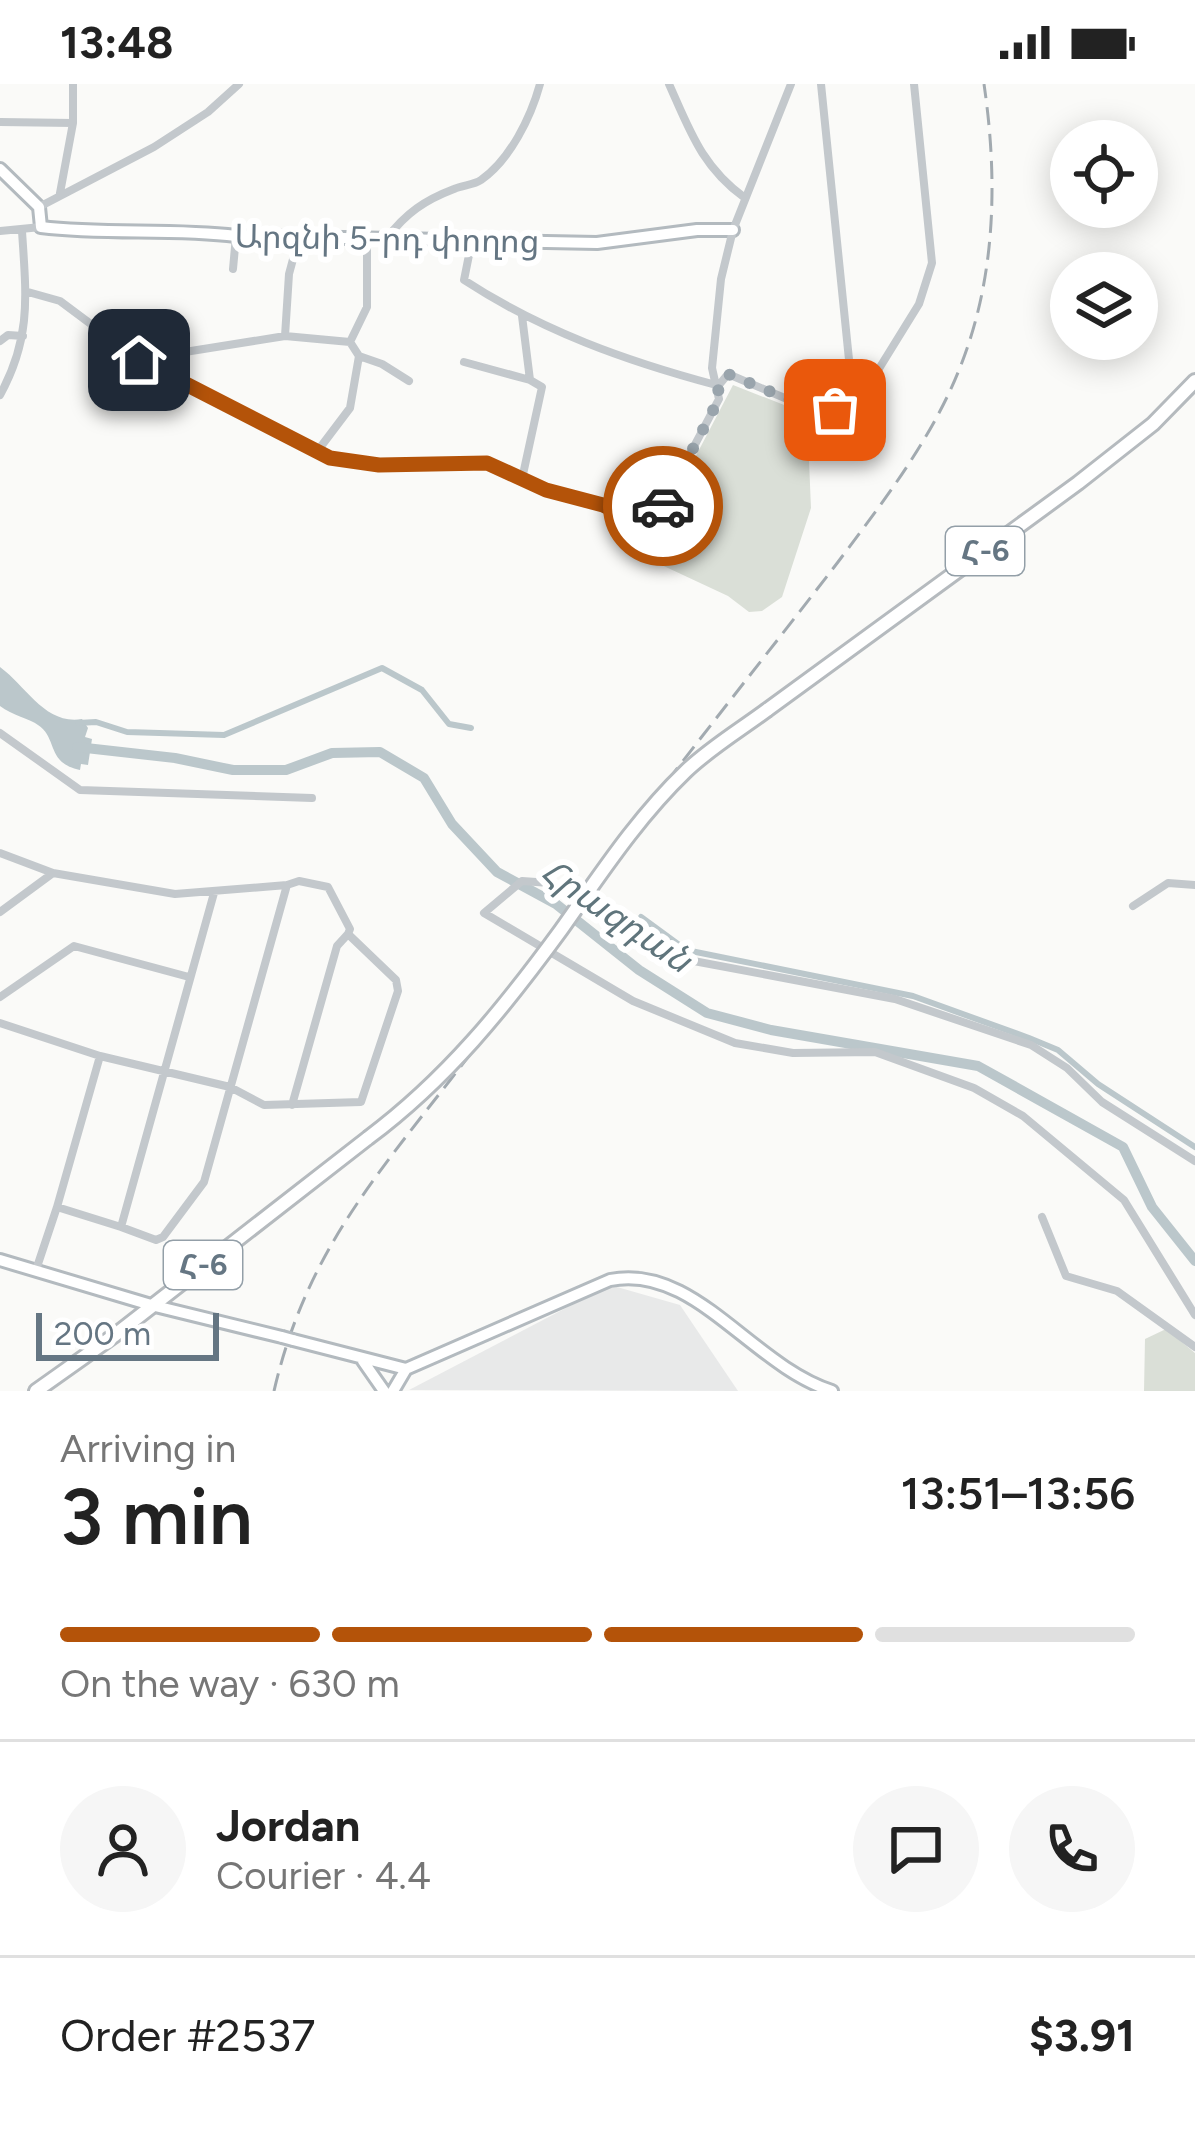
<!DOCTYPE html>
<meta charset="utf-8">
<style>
body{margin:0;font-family:Figtree,"Noto Sans Armenian",sans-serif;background:#f6f6f6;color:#222;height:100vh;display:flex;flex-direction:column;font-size:45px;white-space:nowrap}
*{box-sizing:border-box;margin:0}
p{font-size:39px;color:#767676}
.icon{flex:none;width:66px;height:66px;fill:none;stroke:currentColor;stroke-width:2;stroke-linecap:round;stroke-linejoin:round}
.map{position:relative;height:1307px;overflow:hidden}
.details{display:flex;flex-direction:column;background:#fff;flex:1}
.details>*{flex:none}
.tools{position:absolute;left:1050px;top:36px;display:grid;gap:24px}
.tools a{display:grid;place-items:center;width:108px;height:108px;border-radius:50%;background:#fff;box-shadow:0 6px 30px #0003;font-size:60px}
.scale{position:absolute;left:36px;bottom:30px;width:183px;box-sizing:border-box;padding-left:12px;border:6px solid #657683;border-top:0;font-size:33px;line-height:42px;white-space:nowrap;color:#657683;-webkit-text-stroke:9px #fff;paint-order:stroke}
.pin{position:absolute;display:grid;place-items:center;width:102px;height:102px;color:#fff;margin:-51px;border-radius:24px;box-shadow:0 6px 18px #0006}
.courier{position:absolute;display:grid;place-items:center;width:120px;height:120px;margin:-60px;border:9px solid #b45309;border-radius:50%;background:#fff;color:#222;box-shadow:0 3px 15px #0007}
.headline em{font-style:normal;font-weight:600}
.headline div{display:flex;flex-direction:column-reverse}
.headline{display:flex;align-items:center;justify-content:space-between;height:204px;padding:0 60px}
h1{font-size:78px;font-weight:600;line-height:90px}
.bar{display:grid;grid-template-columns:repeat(4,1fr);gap:18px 12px;align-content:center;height:144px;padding:0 60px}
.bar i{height:15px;border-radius:9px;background:#e0e0e0}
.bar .selected{background:#b45309}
.bar p{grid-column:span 4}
.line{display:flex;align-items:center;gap:30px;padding:0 60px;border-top:3px solid #e0e0e0}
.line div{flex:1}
.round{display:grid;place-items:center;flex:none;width:126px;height:126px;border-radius:63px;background:#f6f6f6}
.status{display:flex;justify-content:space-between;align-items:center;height:84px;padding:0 60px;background:#fff;direction:ltr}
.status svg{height:33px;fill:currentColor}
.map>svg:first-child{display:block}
</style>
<div class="status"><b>13:48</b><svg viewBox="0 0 49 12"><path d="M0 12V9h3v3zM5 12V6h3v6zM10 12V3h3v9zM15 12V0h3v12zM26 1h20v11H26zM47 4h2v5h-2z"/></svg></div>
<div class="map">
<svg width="1195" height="1307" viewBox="0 0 1195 1307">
<rect width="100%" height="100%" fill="#fafaf8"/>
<!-- built -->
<path fill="#e8e9e9" d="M610,1201L680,1221L738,1307L409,1306Z"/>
<!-- green -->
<path fill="#dadfd7" d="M733,301L807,330L811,424L782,513L762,527L749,528L728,512L653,477L645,469Z
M1166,1245L1195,1269V1307H1144L1145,1255Z"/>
<!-- water -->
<path fill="#bbc7cb" d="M0,583C27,603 45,641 82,635L88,644L85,653L92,655L88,681L81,680L80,686C46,679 58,654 38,641C30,635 12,631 0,622Z"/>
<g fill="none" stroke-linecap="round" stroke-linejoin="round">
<!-- canal -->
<path stroke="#bbc7cb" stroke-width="6" d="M78,639L96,638L127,648L224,651L382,584L422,606L449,640L471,644
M641,833L686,866L913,912L1029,954L1058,966L1098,1000L1195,1063"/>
<!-- river -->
<path stroke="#bbc7cb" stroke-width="10" d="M77,663L175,674L233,686H286L332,669L380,668L424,694L452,740L497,788L556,820L639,886L707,929L771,946L978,982L1123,1063L1152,1123L1195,1177"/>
<!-- secondary casing -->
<g stroke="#b3babf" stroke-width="16">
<path id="secondary" d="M0,85L39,123L41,143C106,151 171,144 236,152L597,159L697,146H733
M0,1176L151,1221L282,1253
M293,1256L406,1285L610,1196C694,1179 751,1281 832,1307
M363,1277L384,1307
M393,1307L406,1285"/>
</g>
<!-- primary casing -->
<g stroke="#b5babe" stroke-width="18">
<path id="primary" d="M767,626L1078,399L1153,340L1195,297
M36,1307L115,1251L368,1054"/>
</g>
<!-- street -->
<path stroke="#c3c8cc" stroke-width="8" d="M669,0C690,47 702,83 745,114
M821,0L853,315
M0,38L73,39
M60,109L73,39V0
M39,123L154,63L208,28L239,0
M0,147L41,143
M387,154C406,129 425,116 454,105C463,101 474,101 481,96C510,76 531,33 540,0
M472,156L464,196C542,247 626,277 716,301
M233,185L236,152
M28,208L60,217L139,276L330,374L379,381L487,379L546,406L603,421L651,444L719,315L712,284L721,195L733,146L791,0
M522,232L530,296L542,303L522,395
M285,252L289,190L299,153
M0,257L8,251L23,252
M350,258L367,223V155
M359,272L382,280L409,297
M141,275L285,252L350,258L359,272L350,324L316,369
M464,278L530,296
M719,301L728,290L820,329L853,317L872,296L919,220L932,179L914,0
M0,311C32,253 26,210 22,147
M0,649L80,706L312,714
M0,769L53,789
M1133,822L1168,799L1195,801
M0,828L53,789L175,810L287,801L204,1098L163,1153L156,1156L121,1143
M0,913L74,862L189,893
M0,939L100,972L230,1003L264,1021L361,1018L398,907L396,896L348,850L350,845L328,803L299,797L287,801
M292,1021L337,862L348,850
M1195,1077L1102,1018L1067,984L1031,961L895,915L683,875L640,847L588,825L550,799L522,797L484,829L633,917L735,959L793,969L875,968L974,1004L1023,1032L1124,1116L1195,1231
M57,1123L100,972
M1042,1133L1066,1192L1117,1207L1195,1263
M36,1186L57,1123L121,1143L214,809"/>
<!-- secondary -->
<use href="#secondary" stroke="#fff" stroke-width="10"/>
<!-- primary -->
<use href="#primary" stroke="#fff" stroke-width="12"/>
<!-- rail -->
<path stroke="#a2aab0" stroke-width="3" stroke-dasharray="18 9" stroke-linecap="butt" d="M274,1307C305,1174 370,1099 451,995C530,894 599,787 676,686C730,616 785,547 838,478C883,418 931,356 959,286C996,195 998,96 984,0"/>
<!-- secondary-bridge casing -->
<g stroke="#b3babf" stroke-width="16" stroke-linecap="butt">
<path id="secondary-bridge" d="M282,1253L293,1256"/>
</g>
<!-- primary-bridge casing -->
<g stroke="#b5babe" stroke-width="18" stroke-linecap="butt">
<path id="primary-bridge" d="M368,1054C447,995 504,924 561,846C600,791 637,734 686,687C710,664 740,646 767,626"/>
</g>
<!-- secondary-bridge -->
<use href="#secondary-bridge" stroke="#fff" stroke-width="10"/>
<!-- primary-bridge -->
<use href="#primary-bridge" stroke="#fff" stroke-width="12"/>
</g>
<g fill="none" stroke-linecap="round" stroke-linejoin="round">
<!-- done -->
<path stroke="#99a4ac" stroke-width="12" stroke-dasharray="0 21.6" d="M663,422L719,315L718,302L728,290L820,328L835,326"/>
<!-- route -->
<path stroke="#b45309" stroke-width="15" d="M139,276L330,374L379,381L487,379L546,406L603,421L651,444L663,422"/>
</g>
<g text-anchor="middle" stroke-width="12" stroke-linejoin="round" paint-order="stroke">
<!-- shield labels -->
<g fill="#fff" stroke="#939fa8" stroke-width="3">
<rect x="946" y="443" width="78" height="48" rx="9"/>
<rect x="164" y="1157" width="78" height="48" rx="9"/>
</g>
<g font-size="30" font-weight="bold" fill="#657683">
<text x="985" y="477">Հ-6</text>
<text x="203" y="1191">Հ-6</text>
</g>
<!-- street labels -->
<g font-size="33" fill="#657683" stroke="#fff">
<text transform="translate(387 154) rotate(1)" y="12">Արզնի 5-րդ փողոց</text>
</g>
<!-- water labels -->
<g font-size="36" font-style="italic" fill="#60757c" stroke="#fff">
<text transform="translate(617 831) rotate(34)" y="13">Հրազդան</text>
</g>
</g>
</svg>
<div class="tools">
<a><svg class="icon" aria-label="locate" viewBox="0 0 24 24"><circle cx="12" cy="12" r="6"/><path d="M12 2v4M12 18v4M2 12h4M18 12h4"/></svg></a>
<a><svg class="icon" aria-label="layers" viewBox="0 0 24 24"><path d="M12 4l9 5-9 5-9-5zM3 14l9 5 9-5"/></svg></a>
</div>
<div class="scale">200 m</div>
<div class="pin" style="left:835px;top:326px;background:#ea580c"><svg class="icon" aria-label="bag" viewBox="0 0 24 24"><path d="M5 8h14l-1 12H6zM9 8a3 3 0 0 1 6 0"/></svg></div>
<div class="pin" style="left:139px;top:276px;background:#1f2937"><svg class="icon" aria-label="home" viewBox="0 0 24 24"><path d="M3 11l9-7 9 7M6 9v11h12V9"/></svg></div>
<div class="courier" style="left:663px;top:422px"><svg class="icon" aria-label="car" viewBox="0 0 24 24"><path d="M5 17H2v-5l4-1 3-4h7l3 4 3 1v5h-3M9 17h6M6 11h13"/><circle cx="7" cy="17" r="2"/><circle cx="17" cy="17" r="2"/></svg></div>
</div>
<section class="details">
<div class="headline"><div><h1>3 min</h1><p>Arriving in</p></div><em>13:51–13:56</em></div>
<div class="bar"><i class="selected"></i><i class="selected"></i><i class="selected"></i><i></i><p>On the way · 630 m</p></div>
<div class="line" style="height:216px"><a class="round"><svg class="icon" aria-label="person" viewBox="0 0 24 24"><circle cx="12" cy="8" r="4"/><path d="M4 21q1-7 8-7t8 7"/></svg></a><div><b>Jordan</b><p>Courier · 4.4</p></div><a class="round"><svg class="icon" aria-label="chat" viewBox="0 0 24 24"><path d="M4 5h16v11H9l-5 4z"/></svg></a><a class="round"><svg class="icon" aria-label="phone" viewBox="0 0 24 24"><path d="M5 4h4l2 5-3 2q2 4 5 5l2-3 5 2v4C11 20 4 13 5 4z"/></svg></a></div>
<div class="line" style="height:156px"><div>Order #2537</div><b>$3.91</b></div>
</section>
